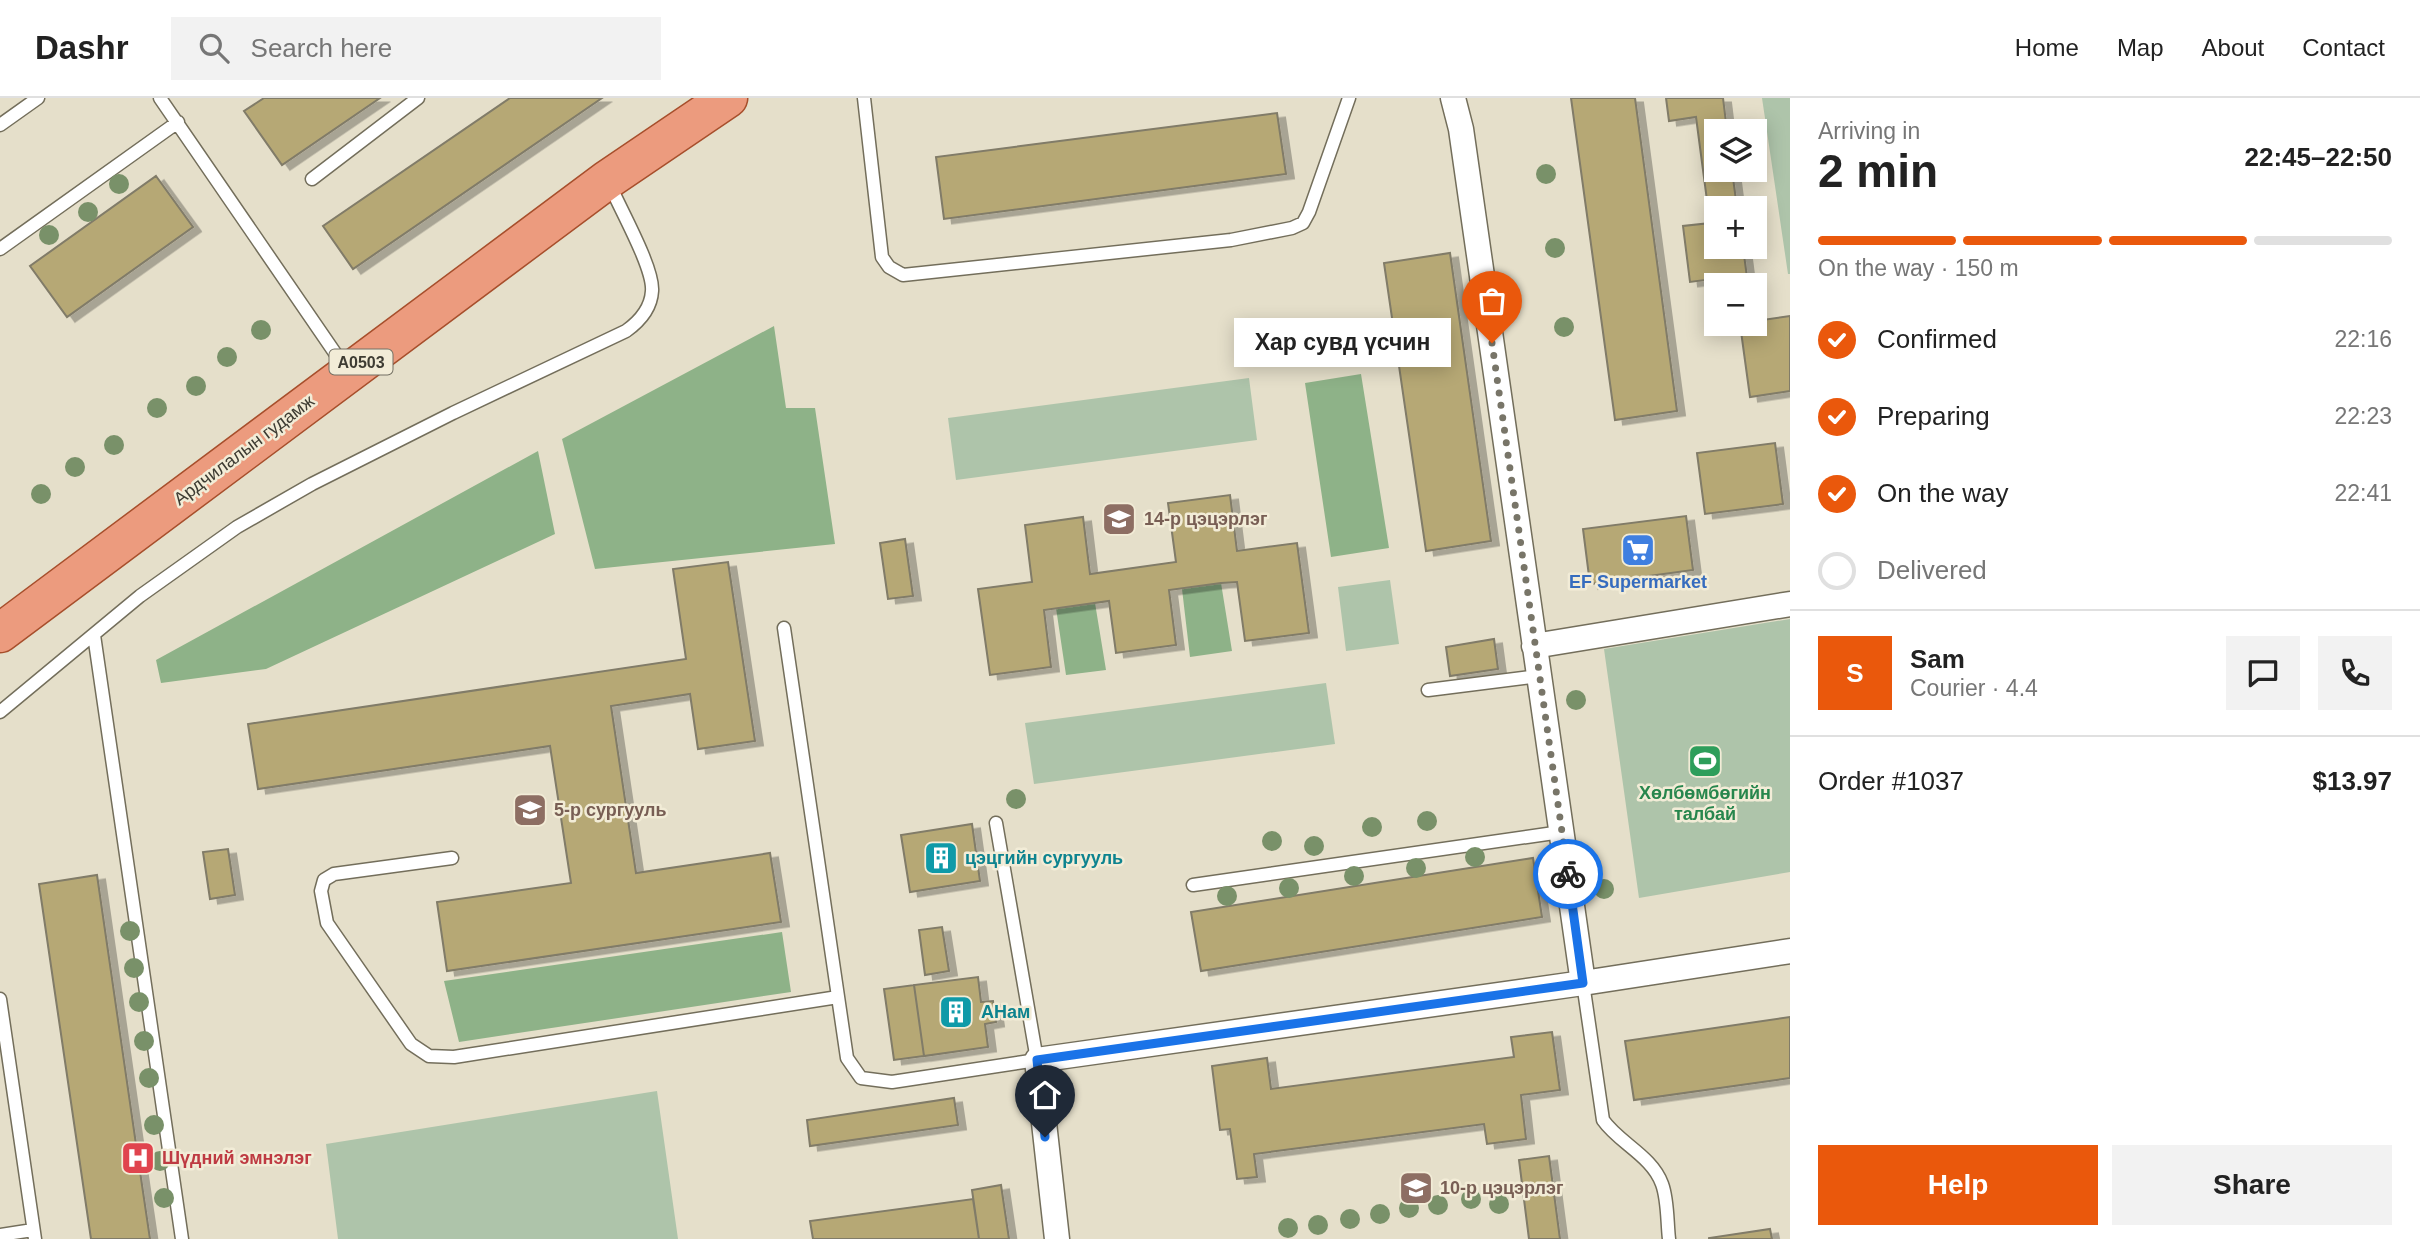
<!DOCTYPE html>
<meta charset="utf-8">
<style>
body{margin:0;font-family:Arial,sans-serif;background:#f2f2f2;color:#222;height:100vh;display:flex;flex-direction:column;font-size:26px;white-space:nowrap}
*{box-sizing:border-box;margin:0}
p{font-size:23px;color:#767676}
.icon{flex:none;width:38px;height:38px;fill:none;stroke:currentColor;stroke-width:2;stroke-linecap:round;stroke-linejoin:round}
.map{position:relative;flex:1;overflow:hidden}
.drawer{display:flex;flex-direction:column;background:#fff;width:630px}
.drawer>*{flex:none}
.fabs{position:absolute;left:1704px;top:21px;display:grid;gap:14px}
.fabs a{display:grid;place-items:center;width:63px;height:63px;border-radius:0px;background:#fff;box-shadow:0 4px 18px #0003;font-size:35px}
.pin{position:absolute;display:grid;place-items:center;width:60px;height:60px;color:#fff;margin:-72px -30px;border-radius:50% 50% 50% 0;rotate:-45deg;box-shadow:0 0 7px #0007}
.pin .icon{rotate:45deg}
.courier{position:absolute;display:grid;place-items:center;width:70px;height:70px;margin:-35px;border:5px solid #1a73e8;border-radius:50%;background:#fff;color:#222;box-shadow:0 2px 9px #0007}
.bubble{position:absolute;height:49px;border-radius:0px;background:#fff;box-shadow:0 4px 18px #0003;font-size:23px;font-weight:600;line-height:49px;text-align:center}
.headline em{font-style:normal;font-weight:600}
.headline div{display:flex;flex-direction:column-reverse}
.headline{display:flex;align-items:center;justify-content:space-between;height:119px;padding:0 28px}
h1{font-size:46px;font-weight:600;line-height:52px}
.bar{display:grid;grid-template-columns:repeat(4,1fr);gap:10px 7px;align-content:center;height:84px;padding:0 28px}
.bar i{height:9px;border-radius:5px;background:#e0e0e0}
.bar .selected{background:#ea580c}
.bar p{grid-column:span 4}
.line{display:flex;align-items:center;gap:18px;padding:0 28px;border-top:2px solid #e0e0e0}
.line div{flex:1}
.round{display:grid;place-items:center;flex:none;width:74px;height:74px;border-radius:0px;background:#f2f2f2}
ol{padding:0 28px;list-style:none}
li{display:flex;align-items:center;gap:21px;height:77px}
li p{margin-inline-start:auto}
li .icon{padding:7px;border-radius:50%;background:#ea580c;color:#fff;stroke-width:4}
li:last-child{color:#767676}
li i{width:38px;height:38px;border:4px solid #e0e0e0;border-radius:50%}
.button{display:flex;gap:14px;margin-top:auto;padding:14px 28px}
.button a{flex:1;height:80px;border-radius:0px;background:#ea580c;color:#fff;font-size:28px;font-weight:600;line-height:80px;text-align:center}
.button a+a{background:#f2f2f2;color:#222}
header{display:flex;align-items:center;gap:42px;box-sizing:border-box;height:98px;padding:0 35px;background:#fff;border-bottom:2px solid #e0e0e0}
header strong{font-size:33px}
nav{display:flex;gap:38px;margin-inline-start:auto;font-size:24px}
.search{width:490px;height:63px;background:#f2f2f2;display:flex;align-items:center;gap:18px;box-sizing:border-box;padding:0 24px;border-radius:0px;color:#767676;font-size:26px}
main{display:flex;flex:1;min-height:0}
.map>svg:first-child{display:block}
</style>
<header>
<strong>Dashr</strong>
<div class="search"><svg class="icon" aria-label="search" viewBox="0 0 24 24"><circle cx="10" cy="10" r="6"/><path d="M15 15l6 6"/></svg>Search here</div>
<nav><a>Home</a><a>Map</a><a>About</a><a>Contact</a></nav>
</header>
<main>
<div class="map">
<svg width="1790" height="1141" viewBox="0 0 1790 1141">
<defs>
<filter id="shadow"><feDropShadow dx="8" dy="4.5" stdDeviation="0" flood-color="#0004"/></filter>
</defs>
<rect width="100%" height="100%" fill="#e5dfca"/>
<!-- green -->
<path fill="#aec4aa" d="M1762,0H1790V176H1788Z
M1249,280L1257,342L956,382L948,320Z
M1390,482L1399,546L1346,553L1338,489Z
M1790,521V774L1639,800L1604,551Z
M1326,585L1335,646L1034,686L1025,625Z
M657,993L678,1141H338L326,1046Z"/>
<!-- forest -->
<path fill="#8eb288" d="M774,228L786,310H815L835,446L595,471L562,341Z
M1361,276L1389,450L1331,459L1305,285Z
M538,353L555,436L266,571L161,585L156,562Z
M1221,485L1232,553L1190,559L1182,491Z
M1095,505L1106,572L1066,577L1056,510Z
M782,834L791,894L459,944L444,883Z"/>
<!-- building -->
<path fill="#b6a875" stroke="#817b68" stroke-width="2" filter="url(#shadow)" d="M264,0H380L282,67L244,13Z
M510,0H602L353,171L323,128Z
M1571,0H1635L1677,313L1615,322Z
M1666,0H1723L1727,33H1717V72H1732L1737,110H1717V149H1743L1748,187H1721L1720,180L1690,184L1683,128L1710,125L1696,19L1669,23Z
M1277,15L1286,76L944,121L936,59Z
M156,78L193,129L67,219L30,168Z
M1450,155L1491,443L1426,453L1384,165Z
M1790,218V293L1750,299L1740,226H1755V223Z
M1775,345L1783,406L1705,416L1697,355Z
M1230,397L1237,453L1297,445L1309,535L1245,543L1237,484L1221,485L1169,492L1176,547L1116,555L1109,503L1044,512L1051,569L990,577L978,491L1032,484L1025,427L1083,419L1090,476L1176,464L1168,405Z
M1686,418L1693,472L1590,486L1583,431Z
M905,441L913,498L888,501L880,445Z
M728,464L755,643L698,651L690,596L611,608L636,775L770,755L781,824L447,873L437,804L571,785L550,648L258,691L248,626L686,561L673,471Z
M1494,541L1498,571L1450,578L1446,549Z
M972,726L980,783L910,794L901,737Z
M228,751L235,797L210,801L203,754Z
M1533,760L1542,819L1201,873L1191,814Z
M97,777L138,1060L150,1141H91L39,786Z
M942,829L949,873L925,877L919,832Z
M978,879L981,904L993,903L996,924L985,926L988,949L924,958L914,887Z
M914,887L924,958L894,962L884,891Z
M1790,919V980L1634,1002L1625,943Z
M1552,934L1560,992L1521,997L1526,1041L1487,1046L1484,1026L1254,1056L1257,1079L1237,1081L1230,1031L1220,1032L1212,968L1267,960L1271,991L1514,959L1511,939Z
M954,1000L958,1027L810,1048L807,1022Z
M1549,1058L1560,1141H1529L1519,1062Z
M1001,1087L1009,1141H979L972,1092Z
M973,1101L979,1141H813L810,1123Z
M1770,1131L1772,1141H1709V1140Z"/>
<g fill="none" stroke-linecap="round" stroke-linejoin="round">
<!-- lane casing -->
<g stroke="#736e5b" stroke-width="15">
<path id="lane" d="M160,0L346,271
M864,0L882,159L889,169L903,177L1231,142L1292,130L1303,125L1309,114L1349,0
M0,27L38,0
M312,81L418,0
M0,151L178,24
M784,530L847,960L861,980L892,984L1037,962L996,725
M94,537L182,1141
M1428,592L1539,578
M0,614L140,498L237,429L312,386L453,315L626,233C640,223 651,211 652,193C654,170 619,109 609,85
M452,760L334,776L324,782L321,793L327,825L411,946L429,958L454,959L838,899
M1193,787L1561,734
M1583,885L1603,1022C1619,1045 1652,1058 1662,1086C1668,1102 1667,1124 1669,1141
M0,901L35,1141
M0,1137L33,1132"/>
</g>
<!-- street casing -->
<g stroke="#736e5b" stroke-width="27">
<path id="street" d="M1534,548L1790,506
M1583,885L1790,853
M1057,1141L1037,962L1583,885L1461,31L1453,0"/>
</g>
<!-- primary casing -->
<g stroke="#a74f2c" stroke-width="41">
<path id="primary" d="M0,535L607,82L728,0"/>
</g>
<!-- lane -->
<use href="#lane" stroke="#fff" stroke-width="12"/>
<!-- street -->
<use href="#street" stroke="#fff" stroke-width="24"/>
<!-- primary -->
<use href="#primary" stroke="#ec9b7e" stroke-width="38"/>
</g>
<!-- trees -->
<g fill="#799169">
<circle cx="1546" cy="76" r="10"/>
<circle cx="119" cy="86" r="10"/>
<circle cx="88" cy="114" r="10"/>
<circle cx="49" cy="137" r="10"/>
<circle cx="1555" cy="150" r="10"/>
<circle cx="1564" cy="229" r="10"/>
<circle cx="261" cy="232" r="10"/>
<circle cx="227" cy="259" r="10"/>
<circle cx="196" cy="288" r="10"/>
<circle cx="157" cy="310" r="10"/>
<circle cx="114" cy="347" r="10"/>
<circle cx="75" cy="369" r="10"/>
<circle cx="41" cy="396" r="10"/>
<circle cx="1576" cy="602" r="10"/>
<circle cx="1016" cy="701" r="10"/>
<circle cx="1427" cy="723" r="10"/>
<circle cx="1372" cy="729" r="10"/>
<circle cx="1272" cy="743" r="10"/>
<circle cx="1314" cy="748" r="10"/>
<circle cx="1475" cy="759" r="10"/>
<circle cx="1416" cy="770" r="10"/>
<circle cx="1354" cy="778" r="10"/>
<circle cx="1289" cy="790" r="10"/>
<circle cx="1604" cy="791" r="10"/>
<circle cx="1227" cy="798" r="10"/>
<circle cx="130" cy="833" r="10"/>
<circle cx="134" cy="870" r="10"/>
<circle cx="139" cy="904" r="10"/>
<circle cx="144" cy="943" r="10"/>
<circle cx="149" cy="980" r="10"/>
<circle cx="154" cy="1027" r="10"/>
<circle cx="160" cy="1063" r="10"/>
<circle cx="164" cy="1100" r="10"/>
<circle cx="1471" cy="1101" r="10"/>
<circle cx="1499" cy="1106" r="10"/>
<circle cx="1438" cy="1107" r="10"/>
<circle cx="1409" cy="1110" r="10"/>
<circle cx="1380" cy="1116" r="10"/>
<circle cx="1350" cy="1121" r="10"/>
<circle cx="1318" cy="1127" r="10"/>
<circle cx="1288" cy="1130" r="10"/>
</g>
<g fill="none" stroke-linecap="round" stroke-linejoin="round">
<!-- done -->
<path stroke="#787568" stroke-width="7" stroke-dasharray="0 12.6" d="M1492,245L1568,776"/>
<!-- route -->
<path stroke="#1a73e8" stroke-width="9" d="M1045,1039L1037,962L1583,885L1568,776"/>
</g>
<!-- icons -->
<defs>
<g id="school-square" transform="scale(1.75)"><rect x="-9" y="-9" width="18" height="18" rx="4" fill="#8d6e63" stroke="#f2ecd7"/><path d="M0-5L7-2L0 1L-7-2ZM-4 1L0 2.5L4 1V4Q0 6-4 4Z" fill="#fff"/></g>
<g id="supermarket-square" transform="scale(1.75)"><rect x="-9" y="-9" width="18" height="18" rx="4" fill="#3f7fe0" stroke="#f2ecd7"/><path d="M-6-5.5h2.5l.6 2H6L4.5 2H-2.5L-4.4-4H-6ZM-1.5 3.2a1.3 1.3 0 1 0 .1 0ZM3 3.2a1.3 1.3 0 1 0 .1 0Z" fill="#fff"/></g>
<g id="stadium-square" transform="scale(1.75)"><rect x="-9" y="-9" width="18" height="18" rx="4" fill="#2e9e5b" stroke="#f2ecd7"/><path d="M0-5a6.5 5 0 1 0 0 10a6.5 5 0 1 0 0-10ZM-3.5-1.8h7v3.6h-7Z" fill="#fff"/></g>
<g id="building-square" transform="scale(1.75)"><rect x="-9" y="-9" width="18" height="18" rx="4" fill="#0f9aa8" stroke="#f2ecd7"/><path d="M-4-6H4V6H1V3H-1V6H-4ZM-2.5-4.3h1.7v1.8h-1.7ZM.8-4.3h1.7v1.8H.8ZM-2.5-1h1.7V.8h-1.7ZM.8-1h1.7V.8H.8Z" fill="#fff"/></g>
<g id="hospital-square" transform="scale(1.75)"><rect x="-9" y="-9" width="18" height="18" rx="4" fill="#e0444e" stroke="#f2ecd7"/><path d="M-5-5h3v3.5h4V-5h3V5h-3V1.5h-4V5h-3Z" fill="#fff"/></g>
</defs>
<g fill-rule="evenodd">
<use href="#school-square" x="1119" y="421"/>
<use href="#supermarket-square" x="1638" y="452"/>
<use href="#stadium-square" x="1705" y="663"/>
<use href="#school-square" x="530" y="712"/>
<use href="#building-square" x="941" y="760"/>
<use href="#building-square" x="956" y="914"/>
<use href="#hospital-square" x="138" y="1060"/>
<use href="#school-square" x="1416" y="1090"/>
</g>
<g text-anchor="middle" stroke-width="5" stroke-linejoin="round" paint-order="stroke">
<!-- shield labels -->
<rect fill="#f2ecd7" stroke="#747164" stroke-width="2" x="329.5" y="251.5" width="63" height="25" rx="5"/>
<g font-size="16" font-weight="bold" fill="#3e3c33">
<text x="361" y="270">A0503</text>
</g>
<!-- street labels -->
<g font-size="18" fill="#3e3c33" stroke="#f2ecd7">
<text transform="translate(244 352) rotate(-37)" y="6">Ардчилалын гудамж</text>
</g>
<!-- education labels -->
<g font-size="18" font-weight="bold" fill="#785e54" stroke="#f2ecd7" text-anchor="start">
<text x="1144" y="427">14-р цэцэрлэг</text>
<text x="554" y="718">5-р сургууль</text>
<text x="1440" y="1096">10-р цэцэрлэг</text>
</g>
<!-- shop labels -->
<g font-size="18" font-weight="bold" fill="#366cbe" stroke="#f2ecd7">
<text x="1638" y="490">EF Supermarket</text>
</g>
<!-- leisure labels -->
<g font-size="18" font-weight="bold" fill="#27864d" stroke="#f2ecd7">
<text x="1705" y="701">Хөлбөмбөгийн<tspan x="1705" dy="21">талбай</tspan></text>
</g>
<!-- culture labels -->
<g font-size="18" font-weight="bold" fill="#0d838f" stroke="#f2ecd7" text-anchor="start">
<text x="965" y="766">цэцгийн сургууль</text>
<text x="981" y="920">АНам</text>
</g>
<!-- health labels -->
<g font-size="18" font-weight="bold" fill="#be3a42" stroke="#f2ecd7" text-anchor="start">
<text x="162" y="1066">Шүдний эмнэлэг</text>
</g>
</g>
</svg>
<div class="fabs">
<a><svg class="icon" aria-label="layers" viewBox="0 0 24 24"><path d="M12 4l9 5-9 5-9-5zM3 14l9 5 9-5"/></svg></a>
<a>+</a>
<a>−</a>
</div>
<div class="pin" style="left:1492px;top:245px;background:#ea580c"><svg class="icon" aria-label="bag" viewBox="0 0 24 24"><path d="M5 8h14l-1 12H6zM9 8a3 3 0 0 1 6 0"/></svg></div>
<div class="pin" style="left:1045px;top:1039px;background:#1f2937"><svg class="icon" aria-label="home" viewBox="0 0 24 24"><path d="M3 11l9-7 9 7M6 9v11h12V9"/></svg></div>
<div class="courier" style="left:1568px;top:776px"><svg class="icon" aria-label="bike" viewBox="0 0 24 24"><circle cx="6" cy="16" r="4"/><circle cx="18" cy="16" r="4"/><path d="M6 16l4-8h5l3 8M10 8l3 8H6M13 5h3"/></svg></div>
<div class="bubble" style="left:1234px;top:220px;width:217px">Хар сувд үсчин</div>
</div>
<section class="drawer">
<div class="headline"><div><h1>2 min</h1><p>Arriving in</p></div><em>22:45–22:50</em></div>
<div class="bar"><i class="selected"></i><i class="selected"></i><i class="selected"></i><i></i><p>On the way · 150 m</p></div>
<ol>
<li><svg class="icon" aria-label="check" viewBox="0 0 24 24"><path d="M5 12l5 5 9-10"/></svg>Confirmed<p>22:16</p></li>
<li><svg class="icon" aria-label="check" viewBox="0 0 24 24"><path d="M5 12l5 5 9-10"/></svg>Preparing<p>22:23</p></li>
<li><svg class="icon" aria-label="check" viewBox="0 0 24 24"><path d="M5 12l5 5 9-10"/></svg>On the way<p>22:41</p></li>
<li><i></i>Delivered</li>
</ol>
<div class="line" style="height:126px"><b class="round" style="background:#ea580c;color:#fff">S</b><div><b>Sam</b><p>Courier · 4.4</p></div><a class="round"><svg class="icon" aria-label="chat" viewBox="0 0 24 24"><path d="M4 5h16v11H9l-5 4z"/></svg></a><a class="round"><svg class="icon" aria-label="phone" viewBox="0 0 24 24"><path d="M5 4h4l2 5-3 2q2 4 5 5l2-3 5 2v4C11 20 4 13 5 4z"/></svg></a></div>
<div class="line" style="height:91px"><div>Order #1037</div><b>$13.97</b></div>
<div class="button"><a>Help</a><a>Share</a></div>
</section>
</main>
